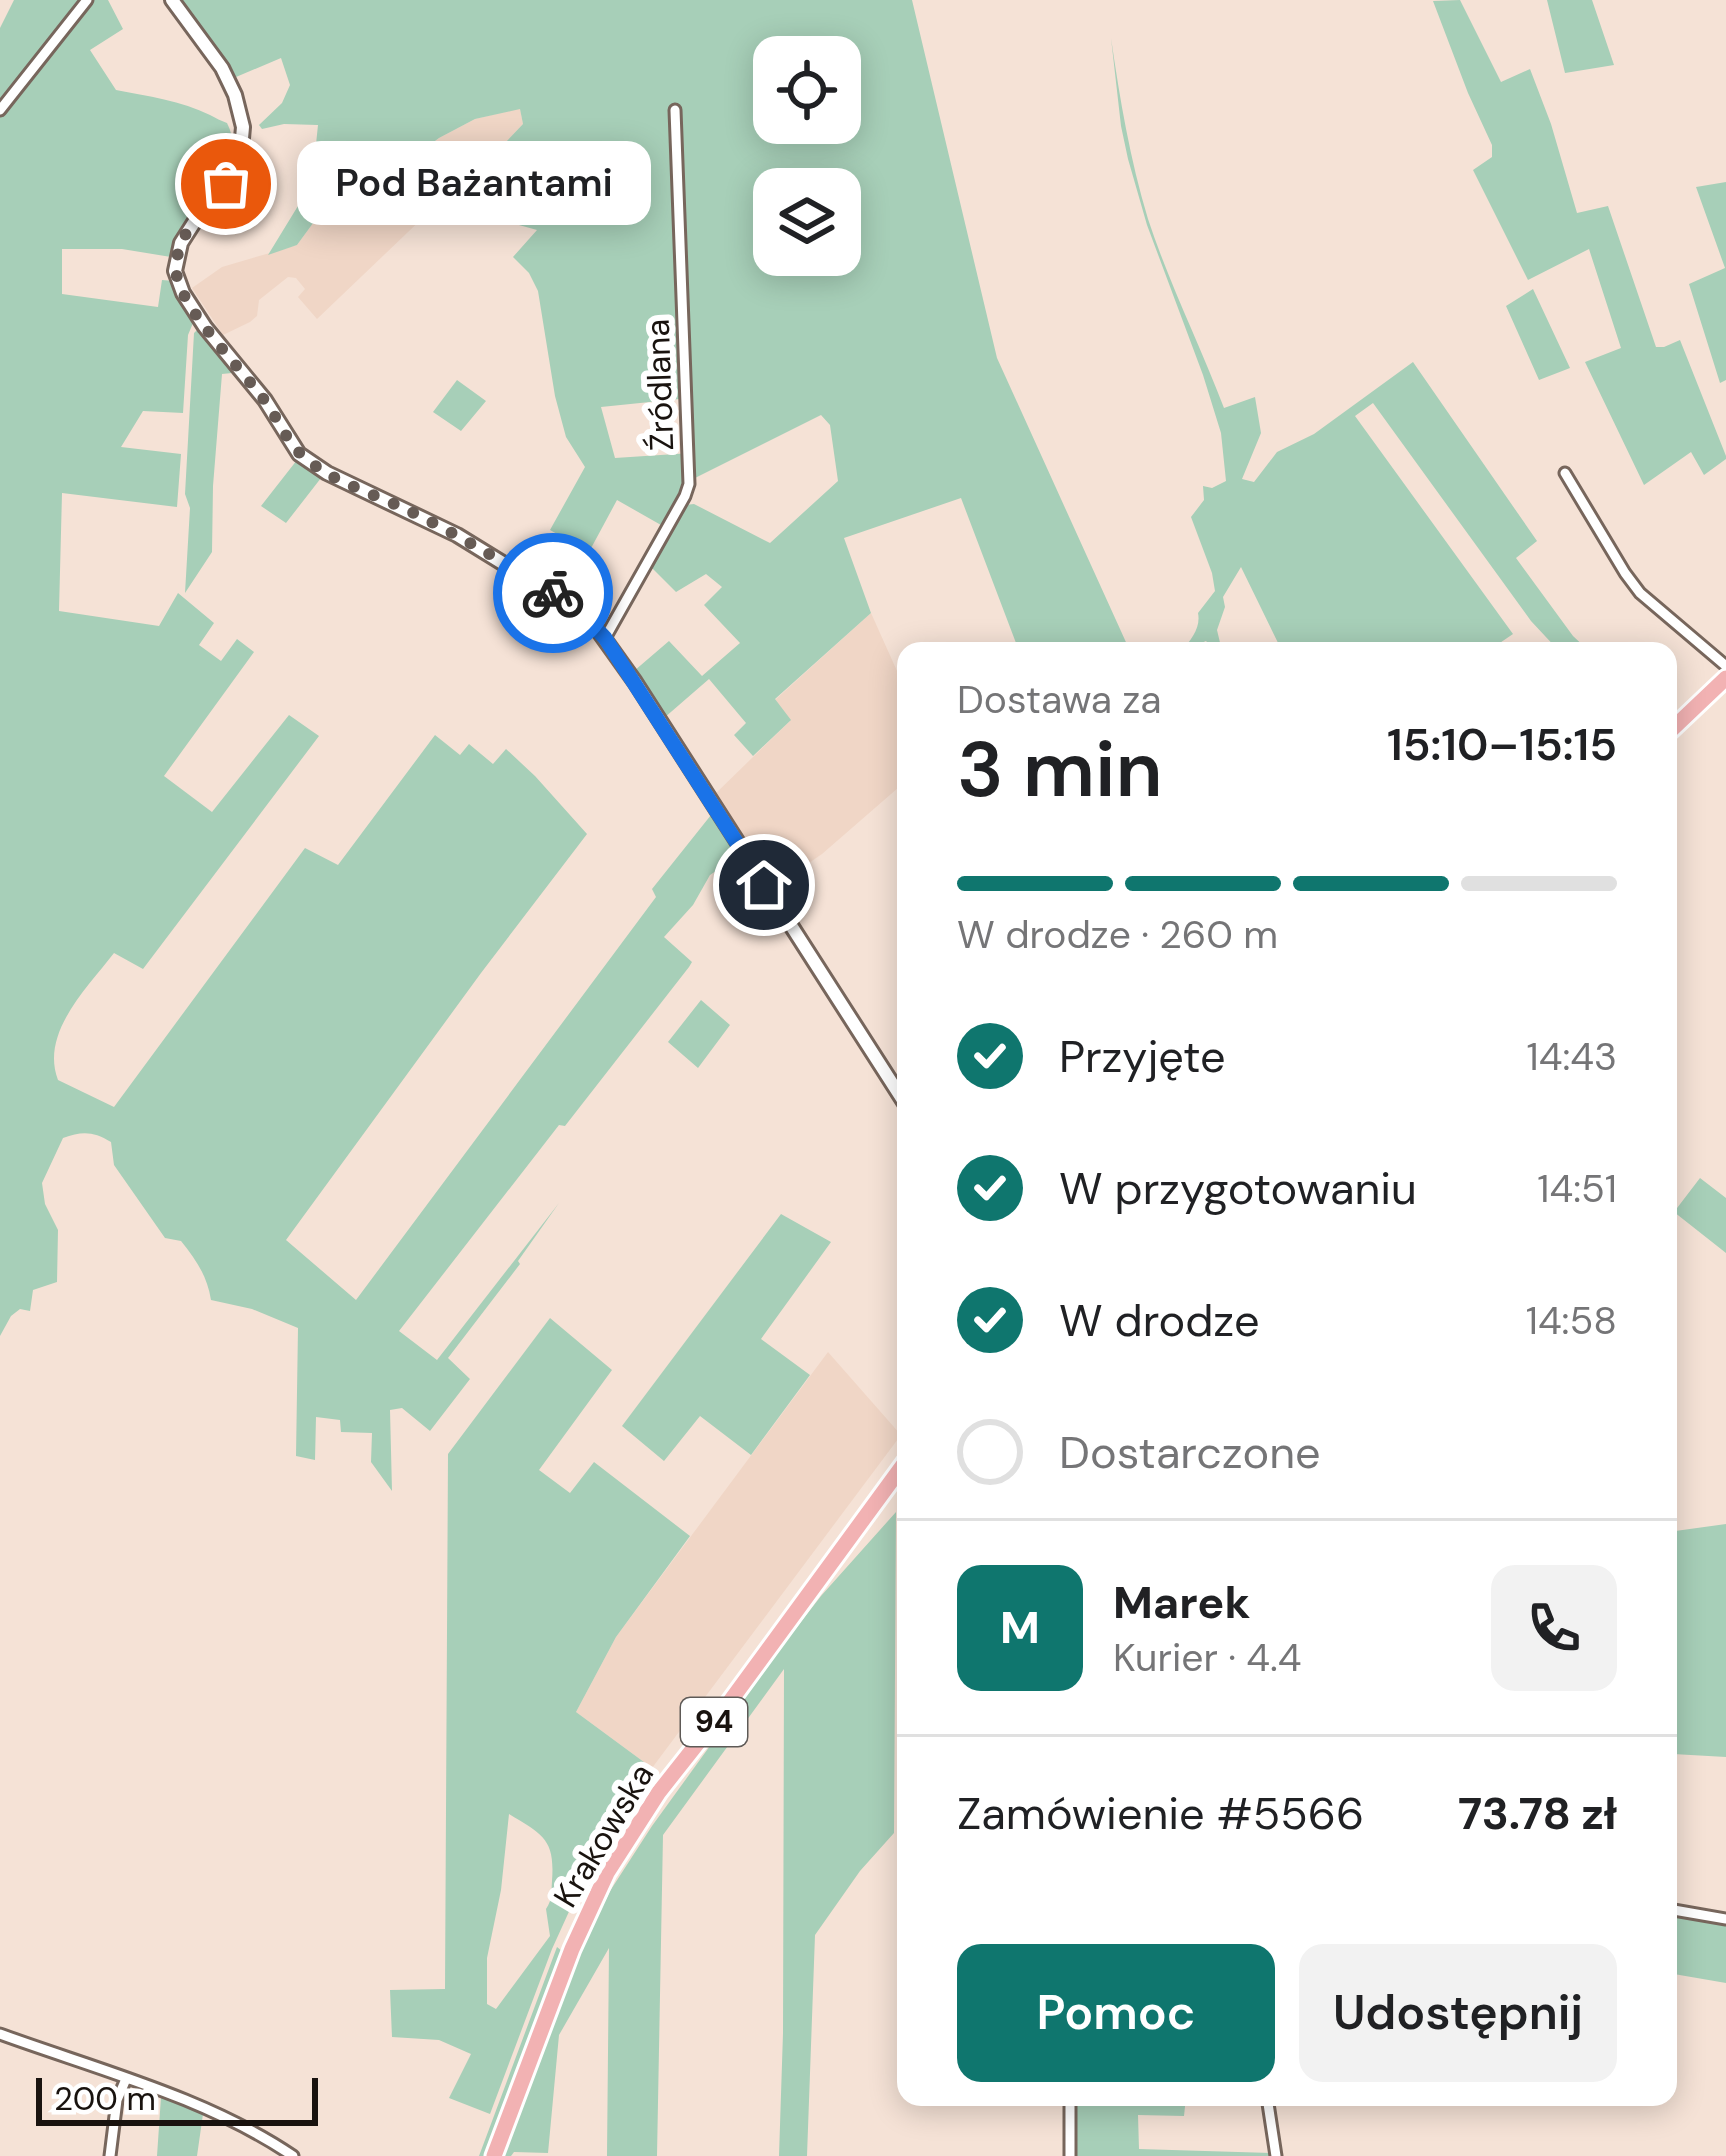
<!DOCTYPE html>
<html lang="pl">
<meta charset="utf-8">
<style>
body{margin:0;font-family:"DM Sans",sans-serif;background:#f2f2f2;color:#202124;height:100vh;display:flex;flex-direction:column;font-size:45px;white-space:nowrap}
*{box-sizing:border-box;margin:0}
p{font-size:39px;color:#757577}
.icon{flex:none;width:66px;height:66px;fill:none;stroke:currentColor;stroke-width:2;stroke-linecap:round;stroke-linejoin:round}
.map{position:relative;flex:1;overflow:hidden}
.drawer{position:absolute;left:897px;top:642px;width:780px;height:1464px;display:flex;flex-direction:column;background:#fff;border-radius:24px;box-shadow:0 6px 30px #0003}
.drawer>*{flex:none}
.fabs{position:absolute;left:753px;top:36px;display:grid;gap:24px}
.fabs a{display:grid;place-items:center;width:108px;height:108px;border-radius:24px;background:#fff;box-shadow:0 6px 30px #0003;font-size:60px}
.scale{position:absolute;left:36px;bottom:30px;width:282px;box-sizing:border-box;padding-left:12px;border:6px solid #19130f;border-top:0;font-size:33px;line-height:42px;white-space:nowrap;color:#19130f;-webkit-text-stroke:9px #fff;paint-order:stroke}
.pin{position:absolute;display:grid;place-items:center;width:102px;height:102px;color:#fff;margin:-51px;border:6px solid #fff;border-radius:50%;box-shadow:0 3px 12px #0007}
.courier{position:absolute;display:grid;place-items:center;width:120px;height:120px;margin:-60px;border:9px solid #1a73e8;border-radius:50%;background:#fff;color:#222;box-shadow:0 3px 15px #0007}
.bubble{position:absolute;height:84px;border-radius:24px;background:#fff;box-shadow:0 6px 30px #0003;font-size:39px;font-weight:600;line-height:84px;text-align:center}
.headline em{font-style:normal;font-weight:600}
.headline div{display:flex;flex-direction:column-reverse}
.headline{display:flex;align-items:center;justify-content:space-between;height:204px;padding:0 60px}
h1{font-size:78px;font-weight:600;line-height:90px}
.bar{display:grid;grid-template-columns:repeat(4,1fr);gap:18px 12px;align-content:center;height:144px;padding:0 60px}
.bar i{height:15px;border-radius:9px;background:#e0e0e0}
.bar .current{background:#0f766e}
.bar p{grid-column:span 4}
.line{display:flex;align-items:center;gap:30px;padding:0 60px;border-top:3px solid #e0e0e0}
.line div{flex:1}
.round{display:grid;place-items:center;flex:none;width:126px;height:126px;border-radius:24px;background:#f2f2f2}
ol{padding:0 60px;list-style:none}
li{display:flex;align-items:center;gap:36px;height:132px}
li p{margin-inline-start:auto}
li .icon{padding:12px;border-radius:50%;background:#0f766e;color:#fff;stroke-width:4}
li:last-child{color:#757577}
li i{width:66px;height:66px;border:6px solid #e0e0e0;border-radius:50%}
.primary-button{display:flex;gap:24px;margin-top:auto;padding:24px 60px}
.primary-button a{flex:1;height:138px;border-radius:24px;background:#0f766e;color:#fff;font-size:48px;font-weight:600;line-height:138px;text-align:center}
.primary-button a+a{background:#f2f2f2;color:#202124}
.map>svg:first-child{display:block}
</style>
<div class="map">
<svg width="1726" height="2156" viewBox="0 0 1726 2156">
<rect width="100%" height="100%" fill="#f5e2d6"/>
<!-- built -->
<path fill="#f0d6c6" d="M520,108L523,124L504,144L493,151L481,176L452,190L317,319L298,297L305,289L296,278L288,277L259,300L257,316L250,322L223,335L192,288L222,267L297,245L319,215L368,191L439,138L475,119Z
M871,613L906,691V781L822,854L774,887L713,796L790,721L775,700Z
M828,1352L901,1435L652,1768L576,1712L616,1637Z"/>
<!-- green -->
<path fill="#a7cfb8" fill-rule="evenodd" d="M14,0H108L123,29L90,50L116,90C147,96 182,101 210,115C216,118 221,121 227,123C255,179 173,205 171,257L122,249H62V294L158,307L162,280L174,281L179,300L193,323L188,335L183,413L143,411L121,447L181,454L177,507L62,493L59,611L159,626L178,593L214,623L199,645L221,661L237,639L254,652L164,776L212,812L289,715L319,736L143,969L114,953C87,988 40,1033 58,1080L114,1107L305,848L338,865L435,735L460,755L469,744L493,764L506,749L535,776L587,834L481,973L286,1240L356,1300L656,897L652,889L711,815L738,856L710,875L693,905L664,937L692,962L689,967L565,1126L559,1125L399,1331L437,1360L559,1203L518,1261L520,1264L448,1358L470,1379L430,1431L402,1408L390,1410L392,1491L371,1462L372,1433L341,1432L340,1420L316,1417L315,1460L296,1456L298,1328L252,1309L211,1300C207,1275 196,1260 181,1241L165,1238L114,1165L111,1142C93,1131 82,1131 63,1138L42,1183L45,1204L58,1230L57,1282L33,1290L30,1311L20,1309L11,1316L0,1336V28Z
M180,0H912L997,358L1130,651H1019L961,498L844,538L871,613L775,699L791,720L753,756L734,735L746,723L709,679L664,718L634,671L669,641L702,676L740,643L704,605L722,587L706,574L676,592L649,565L668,529L617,500L589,552L550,530L585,467L566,437L555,396L538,291L529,273L513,257L537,230L508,222L482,224L452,190L481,176L493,150L504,144L523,124L520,109L475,119L439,138L368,191L319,215L297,245L268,255L312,183L318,125L284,124L262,129L259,125L282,103L290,85L281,58L236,77ZM774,57H840V123H774ZM774,189H840V255H774ZM689,398L691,453L615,458L601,407ZM821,415L830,425L838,481L770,543L694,504L685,505L693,479Z
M1460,0L1501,82L1530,69L1551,124L1577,213L1608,206L1656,347H1664L1680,340L1726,456V459L1704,475L1691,452L1644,485L1585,362L1621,348L1589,249L1528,280L1473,170L1492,157V145L1468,93L1433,1Z
M1547,0H1592L1614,65L1565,73Z
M1111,38C1120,100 1130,159 1148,219C1169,283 1200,345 1224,408L1255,397L1261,433L1242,479L1254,482L1277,452L1314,434L1413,362L1537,541L1516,558L1573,636L1589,651H1559L1531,621L1373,403L1355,416L1513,634L1488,651H1282L1241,567L1223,597L1225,607L1217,630L1222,651H1215L1206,641L1199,644L1195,651H1182C1191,639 1201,628 1198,613L1215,591L1212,573L1191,517L1204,500L1203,486L1212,488L1226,481L1221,433L1203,375L1147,225L1128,159L1121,126Z
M1726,182V380L1720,383L1689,284L1725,268L1696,187Z
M1533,289L1570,368L1539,380L1506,306Z
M197,330L232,373L222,374L213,486L212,552L185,593L190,508L185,494L194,333Z
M457,380L486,401L461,431L433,412Z
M297,460L321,478L286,523L261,506Z
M701,1000L730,1025L698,1068L668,1042Z
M1700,1178L1726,1198V1253L1674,1212Z
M781,1214L831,1242L761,1339L810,1375L751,1455L700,1416L664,1461L622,1426Z
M550,1318L612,1370L539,1470L570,1493L594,1462L690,1536L616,1637L576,1712L652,1768L577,1894L552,1949L490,2114L449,2098L471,2054L439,2040L392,2037L390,1990L445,1989L448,1454ZM509,1814C544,1835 555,1840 552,1881C551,1894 553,1898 546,1909L550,1936L496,2009L487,2004V1958L501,1890Z
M896,1512L894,1833L860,1871L815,1935L807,2156H779L783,2033L784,1669L663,1835L657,2156H607L609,1948L559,2035L548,2153L514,2152L511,2156H504L572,1970L610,1891L652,1826L786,1641L821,1596Z
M1726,1524V1757L1673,1754L1668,1791V1532Z
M1668,1913L1726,1923V1983L1668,1973Z
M557,1947L562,1951L484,2156H479Z
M161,2097L203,2114L197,2156H157Z
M1073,2097H1186L1184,2116L1138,2115L1139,2149L1271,2153V2156H1072Z"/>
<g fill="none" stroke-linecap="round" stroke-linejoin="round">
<!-- minor casing -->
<g stroke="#77665c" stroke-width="15">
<path id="minor" d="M0,110L87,0
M1565,473L1625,573L1640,593L1726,666
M605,638L685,496L689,484L675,110
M1668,1102V1103
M1668,1909L1726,1919
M0,2034C96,2069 208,2098 293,2156
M1267,2097L1276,2156
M110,2156L117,2100L126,2079
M1070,2156V2097"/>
</g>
<!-- tertiary casing -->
<g stroke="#77665c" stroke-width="18">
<path id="tertiary" d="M172,0L222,68L235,95L243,127L240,161L227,185L195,221L181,243L175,271L183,293L205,327L265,400L299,454L327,473L457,535L561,599L595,626L635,682L906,1105"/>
</g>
<!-- primary casing -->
<g stroke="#fff" stroke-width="21">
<path id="primary" d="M1668,733L1726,678
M494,2156L572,1949L607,1873L659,1792L723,1711L906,1461"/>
</g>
<!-- minor -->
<use href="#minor" stroke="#fff" stroke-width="9"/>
<!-- tertiary -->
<use href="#tertiary" stroke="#fff" stroke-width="12"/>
<!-- primary -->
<use href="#primary" stroke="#f2b2b3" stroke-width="15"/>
</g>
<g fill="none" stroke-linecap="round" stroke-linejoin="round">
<!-- done -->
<path stroke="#665b55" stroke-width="12" stroke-dasharray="0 21.6" d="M226,184C205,208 176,234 176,269C176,305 246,373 267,404C279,421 288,444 304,457C331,481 369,492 401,507C454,532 504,562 553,593"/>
<!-- route -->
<path stroke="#1a73e8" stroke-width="15" d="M553,593L584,616L605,638L764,885"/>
</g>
<g text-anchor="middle" stroke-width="12" stroke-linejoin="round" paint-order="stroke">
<!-- shield labels -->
<rect fill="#fff" stroke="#5e5a57" stroke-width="3" x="681" y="1698" width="66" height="48" rx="9"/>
<g font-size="30" font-weight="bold" fill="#19130f">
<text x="714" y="1732">94</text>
</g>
<!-- street labels -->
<g font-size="33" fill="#19130f" stroke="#fff">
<text transform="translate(659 385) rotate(-92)" y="12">Źródlana</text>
<text transform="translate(603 1835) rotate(-59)" y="12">Krakowska</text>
</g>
</g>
</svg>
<div class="fabs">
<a><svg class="icon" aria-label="locate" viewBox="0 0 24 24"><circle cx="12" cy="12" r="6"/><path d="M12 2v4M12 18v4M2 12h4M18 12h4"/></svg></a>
<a><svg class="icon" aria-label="layers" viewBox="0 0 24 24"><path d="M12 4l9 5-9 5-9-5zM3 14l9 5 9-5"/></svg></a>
</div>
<div class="scale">200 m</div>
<div class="pin" style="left:226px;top:184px;background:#ea580c"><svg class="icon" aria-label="bag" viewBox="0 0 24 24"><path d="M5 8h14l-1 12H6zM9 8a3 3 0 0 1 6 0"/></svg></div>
<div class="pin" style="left:764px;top:885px;background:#1f2937"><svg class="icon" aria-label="home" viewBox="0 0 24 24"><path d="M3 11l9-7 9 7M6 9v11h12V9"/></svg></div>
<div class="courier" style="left:553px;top:593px"><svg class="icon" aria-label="bike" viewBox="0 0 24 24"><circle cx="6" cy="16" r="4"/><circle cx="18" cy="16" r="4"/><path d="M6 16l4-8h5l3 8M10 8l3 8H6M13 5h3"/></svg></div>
<div class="bubble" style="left:297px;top:141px;width:354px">Pod Bażantami</div>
<section class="drawer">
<div class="headline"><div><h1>3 min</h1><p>Dostawa za</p></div><em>15:10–15:15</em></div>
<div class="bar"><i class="current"></i><i class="current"></i><i class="current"></i><i></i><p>W drodze · 260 m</p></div>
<ol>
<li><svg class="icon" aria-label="check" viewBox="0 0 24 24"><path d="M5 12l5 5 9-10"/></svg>Przyjęte<p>14:43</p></li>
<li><svg class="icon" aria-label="check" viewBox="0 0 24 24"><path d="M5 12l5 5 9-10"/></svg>W przygotowaniu<p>14:51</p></li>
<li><svg class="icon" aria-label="check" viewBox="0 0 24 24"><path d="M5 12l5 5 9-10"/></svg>W drodze<p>14:58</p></li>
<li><i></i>Dostarczone</li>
</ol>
<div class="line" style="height:216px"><b class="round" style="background:#0f766e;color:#fff">M</b><div><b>Marek</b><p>Kurier · 4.4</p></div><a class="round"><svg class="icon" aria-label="phone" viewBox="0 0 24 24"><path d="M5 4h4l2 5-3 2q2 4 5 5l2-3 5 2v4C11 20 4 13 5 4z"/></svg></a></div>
<div class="line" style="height:156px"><div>Zamówienie #5566</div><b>73.78 zł</b></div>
<div class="primary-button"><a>Pomoc</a><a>Udostępnij</a></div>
</section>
</div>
